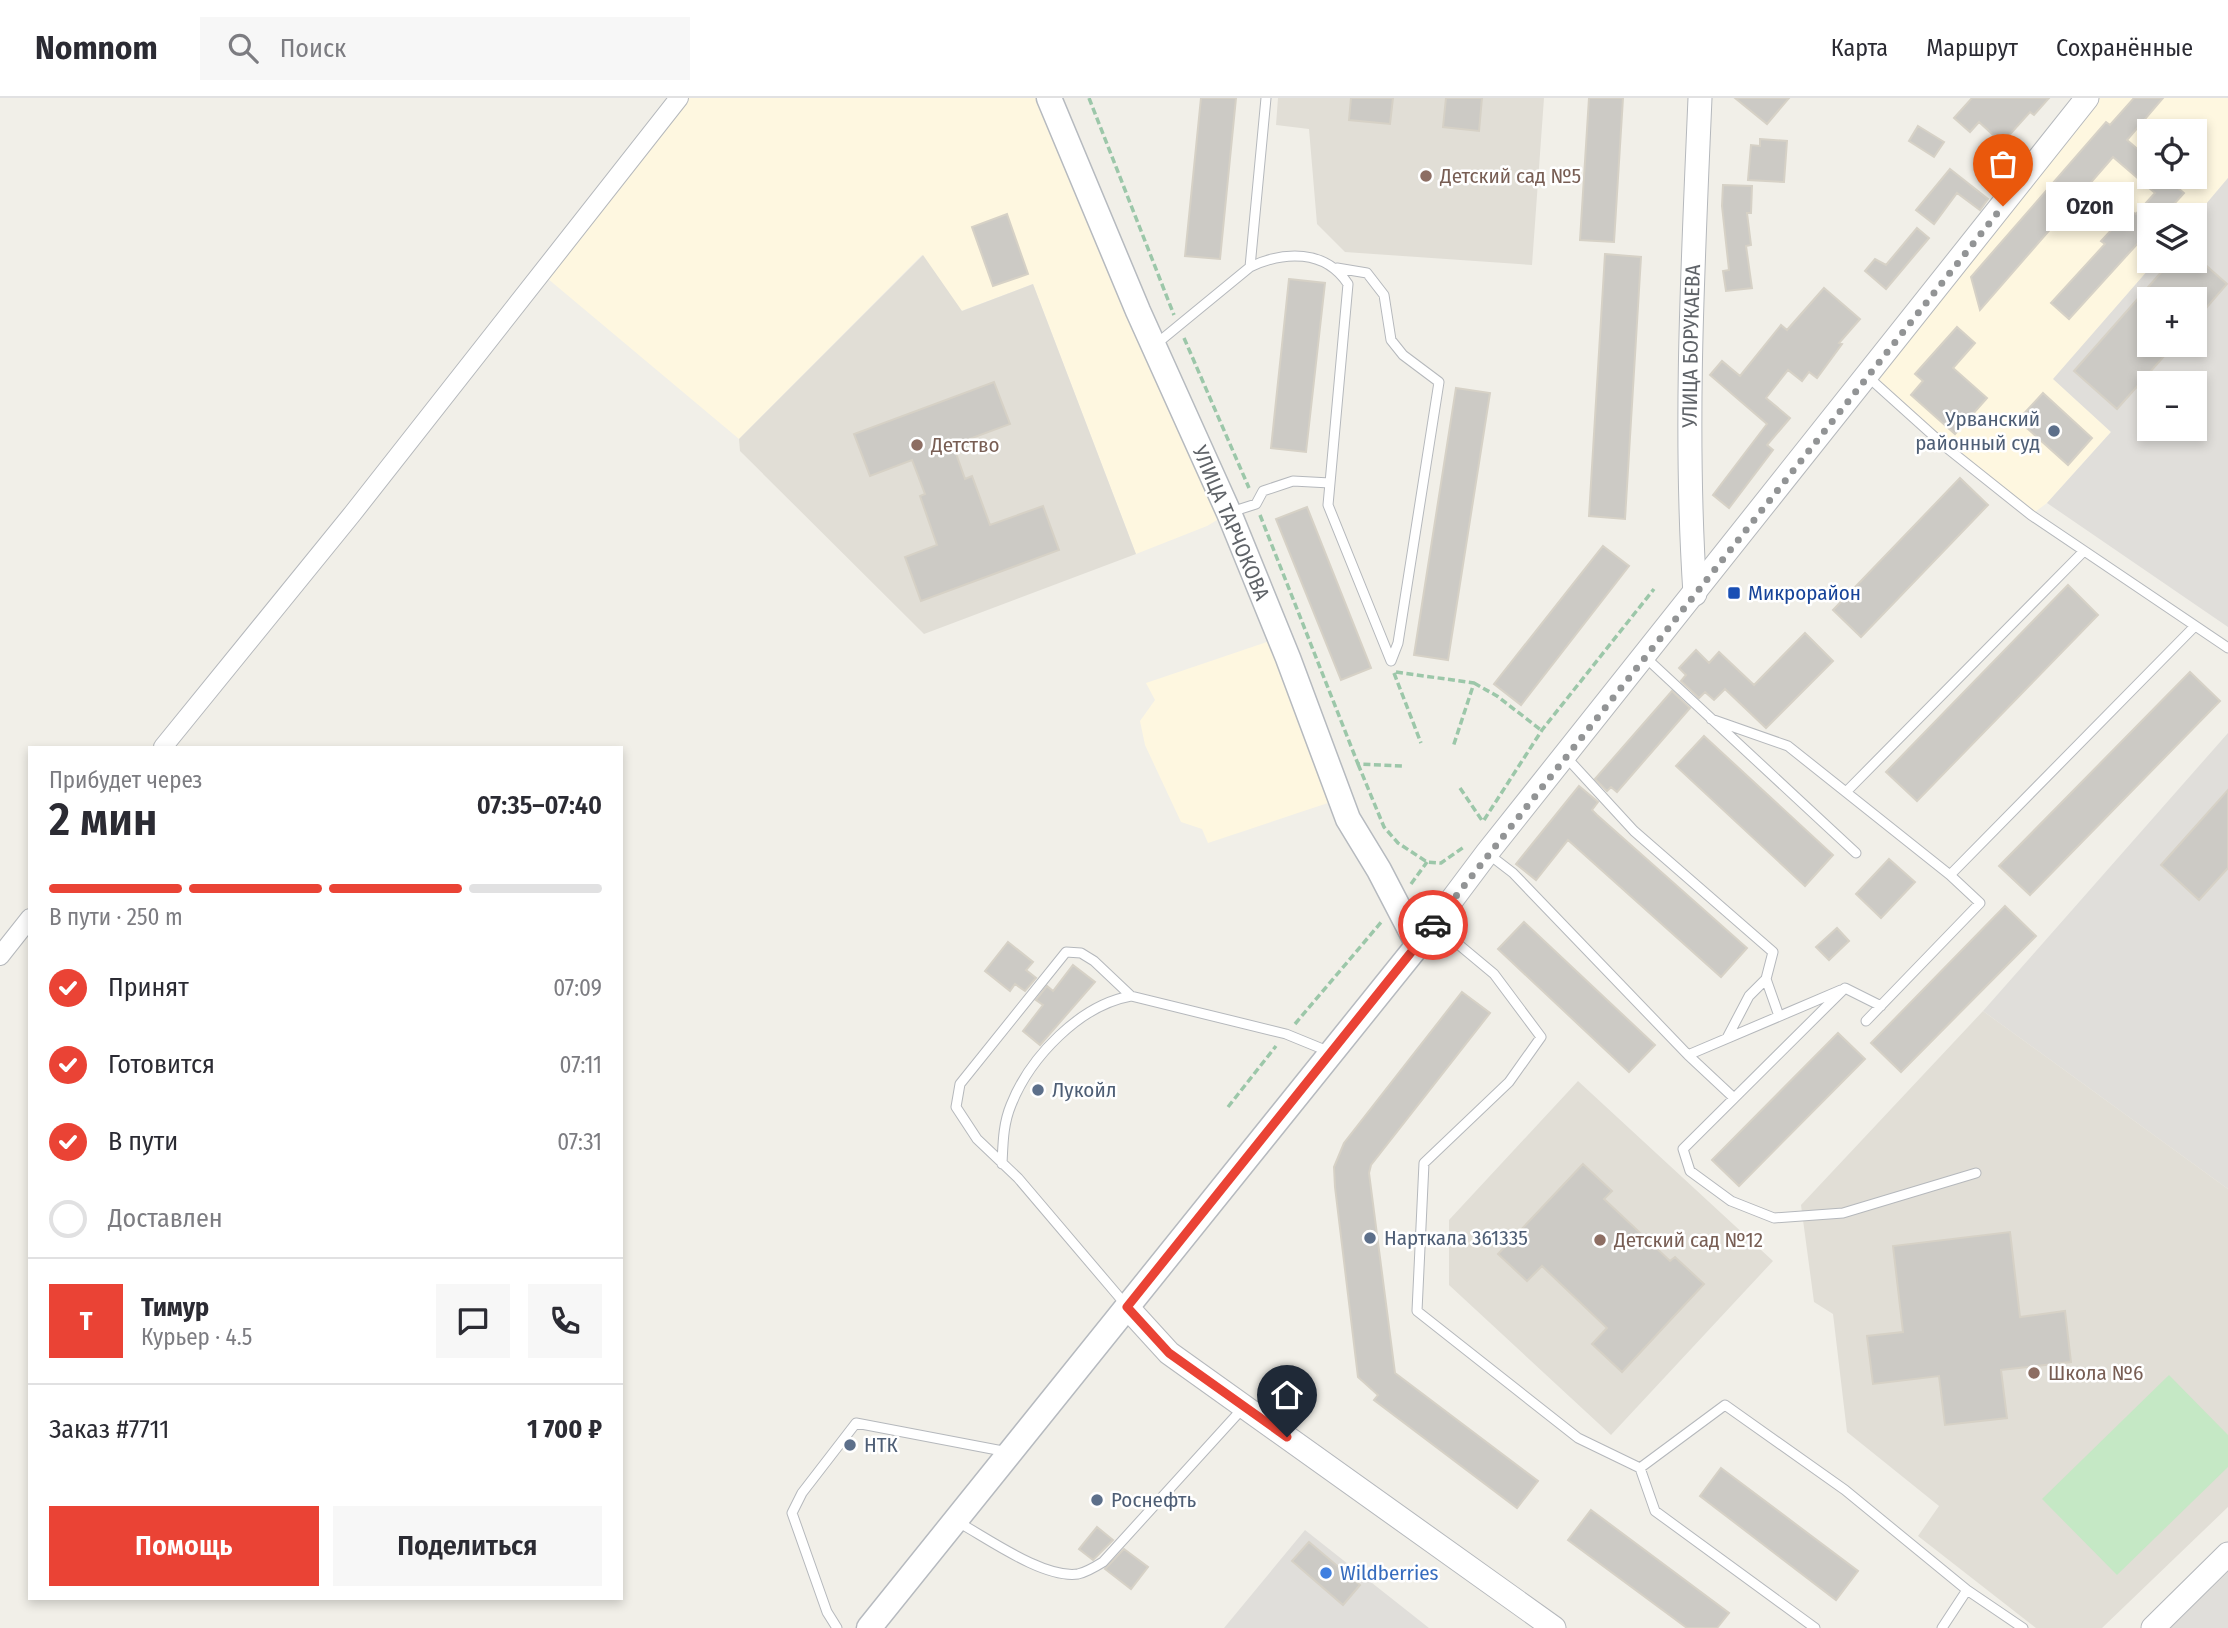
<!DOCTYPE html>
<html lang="ru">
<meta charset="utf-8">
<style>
body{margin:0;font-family:"Fira Sans Condensed",sans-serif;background:#f7f7f7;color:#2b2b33;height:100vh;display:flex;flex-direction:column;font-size:26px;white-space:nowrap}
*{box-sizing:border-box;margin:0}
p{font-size:23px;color:#7c7c81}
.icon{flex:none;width:38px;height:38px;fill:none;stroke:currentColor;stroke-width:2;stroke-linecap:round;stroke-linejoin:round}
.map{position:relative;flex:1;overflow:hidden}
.drawer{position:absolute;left:28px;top:648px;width:595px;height:854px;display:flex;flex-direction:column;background:#fff;border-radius:0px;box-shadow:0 4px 10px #0003}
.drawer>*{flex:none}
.buttons{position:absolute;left:2137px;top:21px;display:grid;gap:14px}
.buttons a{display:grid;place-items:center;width:70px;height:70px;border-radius:0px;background:#fff;box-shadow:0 4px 10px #0003;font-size:35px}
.pin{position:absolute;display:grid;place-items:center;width:60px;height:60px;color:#fff;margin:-72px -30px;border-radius:50% 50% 50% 0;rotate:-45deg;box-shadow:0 0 7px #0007}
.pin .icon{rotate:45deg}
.courier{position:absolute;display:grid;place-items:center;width:70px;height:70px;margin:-35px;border:5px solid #ea4335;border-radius:50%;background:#fff;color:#222;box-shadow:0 2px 9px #0007}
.bubble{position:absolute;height:49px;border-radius:0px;background:#fff;box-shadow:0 4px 10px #0003;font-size:23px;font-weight:600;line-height:49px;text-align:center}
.summary em{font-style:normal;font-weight:600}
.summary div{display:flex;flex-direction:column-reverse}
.summary{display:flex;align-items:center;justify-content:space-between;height:119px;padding:0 21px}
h1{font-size:46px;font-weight:600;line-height:52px}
.bar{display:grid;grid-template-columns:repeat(4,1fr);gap:10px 7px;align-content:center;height:84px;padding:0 21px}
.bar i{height:9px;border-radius:5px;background:#e1e1e2}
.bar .active{background:#ea4335}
.bar p{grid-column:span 4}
.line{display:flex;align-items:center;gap:18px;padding:0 21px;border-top:2px solid #e1e1e2}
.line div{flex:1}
.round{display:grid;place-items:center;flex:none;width:74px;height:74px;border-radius:0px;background:#f7f7f7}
ol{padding:0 21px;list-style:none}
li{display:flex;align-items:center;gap:21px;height:77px}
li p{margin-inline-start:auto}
li .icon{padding:7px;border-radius:50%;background:#ea4335;color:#fff;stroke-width:4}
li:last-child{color:#7c7c81}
li i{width:38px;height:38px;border:4px solid #e1e1e2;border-radius:50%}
.primary-button{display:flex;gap:14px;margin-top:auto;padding:14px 21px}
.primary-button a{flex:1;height:80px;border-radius:0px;background:#ea4335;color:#fff;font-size:28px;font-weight:600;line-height:80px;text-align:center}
.primary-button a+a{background:#f7f7f7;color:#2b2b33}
header{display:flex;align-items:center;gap:42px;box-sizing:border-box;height:98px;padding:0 35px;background:#fff;border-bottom:2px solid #e1e1e2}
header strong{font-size:33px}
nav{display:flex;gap:38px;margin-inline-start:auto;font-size:24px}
.search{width:490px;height:63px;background:#f7f7f7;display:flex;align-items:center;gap:18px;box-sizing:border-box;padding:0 24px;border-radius:0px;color:#7c7c81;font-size:26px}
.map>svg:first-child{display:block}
</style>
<header>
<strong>Nomnom</strong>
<div class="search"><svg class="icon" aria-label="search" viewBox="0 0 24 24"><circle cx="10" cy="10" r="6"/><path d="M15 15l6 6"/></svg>Поиск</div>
<nav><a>Карта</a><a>Маршрут</a><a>Сохранённые</a></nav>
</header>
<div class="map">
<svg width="2228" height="1530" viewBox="0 0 2228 1530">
<rect width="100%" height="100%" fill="#f1efe8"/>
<!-- commercial -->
<path fill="#fef7e0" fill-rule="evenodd" d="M679,0H1049L1229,415L1207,428L1136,456L1033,186L961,213L922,157L739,341L541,175Z
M2087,0H2228V80L2195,119L2149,117V163H2156L2054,281L2111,334L2047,405L2031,417L1867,278ZM2149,33H2194V79H2149Z
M1279,540L1340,701L1208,745L1202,731L1181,724L1145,647L1140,623L1155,602L1146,585Z"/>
<!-- industrial -->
<path fill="#e0deda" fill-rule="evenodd" d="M2228,80V529L2047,405L2111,334L2053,281L2156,163H2194L2195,119ZM2149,201H2194V247H2149ZM2149,285H2194V331H2149Z
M2228,635V1091L1983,913Z
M1305,1432L1429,1530H1224Z
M2228,1456V1530H2153Z"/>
<!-- education -->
<path fill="#e1ded6" d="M1278,0H1544L1532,167L1345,154L1317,126L1309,31L1276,27Z
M923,157L962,213L1033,186L1136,456L924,536L740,353L739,341Z
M1983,913L2228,1091V1409L2102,1530H2036L1918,1438L1939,1408L1847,1334L1833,1216L1814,1204L1801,1107Z
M1578,983L1773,1163L1611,1337L1449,1187V1122Z"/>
<!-- green -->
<path fill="#c5e8c5" d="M2169,1277L2228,1337V1369L2117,1477L2042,1401Z"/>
<!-- building -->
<path fill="#cccac5" stroke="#d6d1c6" stroke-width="2" d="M1201,0H1236L1220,161L1185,158Z
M1351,0H1393L1390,26L1349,22Z
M1446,0H1482L1479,33L1443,29Z
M1589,0H1623L1614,144L1580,142Z
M1735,0H1789L1767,26Z
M1972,0H2049L2034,17L2030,14L2002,45L1979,24L1970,34L1954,20Z
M2134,0H2163L2127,42L2149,61V79H2165L2184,95L2164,117H2149V133L2069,221L2051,205L2105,146L2101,143L2129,113L2136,116L2155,95L2113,59L1980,212L1971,179L2106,24L2110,27Z
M1918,28L1944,44L1934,59L1909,43Z
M1760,41L1787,43L1784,84L1748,82L1751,47L1760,48Z
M1950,71L1988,101L1980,112L1957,95L1934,126L1916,112Z
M1723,87L1752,88L1751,115H1747L1751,147L1746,148L1752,190L1726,193L1723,173L1729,172L1722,108Z
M1007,116L1028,176L993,188L972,129Z
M1917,130L1929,140L1886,191L1865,173L1875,161L1886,167Z
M1605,156L1641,159L1625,421L1589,418Z
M2171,163H2201L2227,186L2194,224V201H2149V247H2174L2117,311L2074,273Z
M1289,181L1325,185L1306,354L1271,350Z
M1824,190L1860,221L1839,245L1842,246L1817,280L1809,274L1802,283L1788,272L1766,300L1790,320L1767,347L1773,352L1729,410L1713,397L1767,326L1710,277L1722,263L1740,278L1781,227L1787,232Z
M1957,229L1975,245L1953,270L1987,300L1955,336L1911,297L1923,283L1915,276Z
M994,284L1010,326L953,347L965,381L972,378L990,427L1043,408L1059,452L921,503L905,459L937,447L920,398L925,396L912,362L870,378L854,336Z
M1456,290L1490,295L1448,562L1414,557Z
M2043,295L2092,340L2068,367L2018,322Z
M1960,380L1988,407L1861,539L1833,512Z
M1307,409L1371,570L1341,582L1276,421Z
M1603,448L1629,468L1521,607L1494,586Z
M2068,487L2098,517L1917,703L1886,674Z
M1805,535L1833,563L1766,630L1725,591L1714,602L1705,594L1699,600L1681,583L1686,577L1679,570L1696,552L1709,565L1719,554L1754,587Z
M2190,574L2220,603L2030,797L1999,768Z
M1672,593L1690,610L1617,694L1611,689L1607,693L1595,681Z
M1704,638L1833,757L1805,788L1676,668Z
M1579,688L1598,704L1592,712L1597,717L1747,850L1721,879L1568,742L1536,782L1516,766Z
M2228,692V770L2199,802L2161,767Z
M1889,761L1915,784L1881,820L1856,796Z
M2005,808L2036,838L1901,974L1871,945Z
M1524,824L1655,947L1629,974L1498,851Z
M1837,830L1849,843L1829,862L1816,849Z
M1008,844L1033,864L1026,872L1036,880L1025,893L1015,886L1010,893L985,873Z
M1073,867L1095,884L1040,947L1023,933L1043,907L1036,902L1047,888L1053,893Z
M1462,894L1490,915L1371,1067L1369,1075L1395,1275L1538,1383L1517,1410L1374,1302L1378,1297L1358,1279L1335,1089L1334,1069L1344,1045Z
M1838,935L1865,961L1739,1088L1712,1062Z
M1583,1066L1612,1093L1604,1101L1670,1163L1675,1159L1704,1186L1622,1274L1592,1246L1607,1230L1542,1168L1527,1183L1498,1156Z
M2010,1134L2020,1219L2065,1213L2071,1264L2001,1272L2007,1320L1945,1327L1939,1278L1873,1286L1867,1238L1903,1234L1893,1148Z
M1721,1370L1858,1473L1836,1502L1700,1398Z
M1591,1412L1729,1515L1717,1530H1687L1568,1442Z
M1097,1429L1113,1442L1093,1462L1079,1451Z
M1309,1444L1360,1487L1343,1507L1292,1463Z
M1124,1451L1148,1469L1131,1491L1105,1471Z"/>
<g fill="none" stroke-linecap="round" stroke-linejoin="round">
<!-- service casing -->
<g stroke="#b5b8bc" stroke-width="11">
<path id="service" d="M1250,169C1284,153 1325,151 1348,186L1330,385
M1155,247L1250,169L1266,0
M1867,278L1947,350L2031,417L2228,550
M1231,414L1256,406L1263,393L1293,383L1330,385L1328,407L1391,563L1398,545L1439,284L1403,257L1391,242L1384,197L1367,175L1337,170
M1645,559L1856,755
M1711,621L1788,648L1950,777L2195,528
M1566,659L1634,733L1773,854L1766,881L1779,918
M1846,694L2084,453
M1487,755L1513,775L1688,957L1734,1000
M1434,826L1494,876L1541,939L1509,984L1424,1065L1417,1213L1578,1340L1640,1370L1725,1307L1845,1392L1967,1492L2023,1530
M1881,908L1845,890L1683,1051L1690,1073L1731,1103L1774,1120L1843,1115L1976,1075
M1866,923L1980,805L1950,777
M1727,940L1749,898L1766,881
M1688,957L1841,892
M1002,1066C1003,1046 1003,1026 1011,1007C1030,959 1080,907 1131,898
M1126,1207L1018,1080L977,1041L956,1009L960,986L1066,854L1081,855L1094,863L1131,898L1286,936L1330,954
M1640,1370L1655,1413L1815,1530
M956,1423C986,1439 1043,1481 1078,1476C1087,1474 1095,1469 1103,1464L1243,1310
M837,1530L827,1514L792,1415L802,1395L856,1325L1008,1354
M1942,1530L1967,1492"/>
</g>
<!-- minor casing -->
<g stroke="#b5b8bc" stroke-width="20">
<path id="minor" d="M163,649L353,415L679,0
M0,858L30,820"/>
</g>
<!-- tertiary casing -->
<g stroke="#b5b8bc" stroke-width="25">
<g id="tertiary">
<path id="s1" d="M1695,496C1684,331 1693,165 1700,0"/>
<path d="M1418,847L1487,755L2087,0"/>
<path d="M1127,1209L1169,1255L1554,1530"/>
<path d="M2153,1530L2228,1456"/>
</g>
</g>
<!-- secondary casing -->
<g stroke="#b6babf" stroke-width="27">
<path id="secondary" d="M869,1530L1418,847L1379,772L1348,721L1288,560L1229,415L1138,213L1049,0"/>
</g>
<!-- path -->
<path stroke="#9cc7a9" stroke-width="3.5" stroke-dasharray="7 3.5" stroke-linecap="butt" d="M1089,0L1174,217
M1184,240L1249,390
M1260,417L1358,666L1403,668
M1396,574L1474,585L1453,649
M1394,575L1421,645
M1474,585L1497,598L1541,632
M1358,666L1384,729L1398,745L1427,764L1441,765L1464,749
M1460,690L1483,724
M1484,722L1542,632L1654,491
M1411,786L1427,764
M1295,926L1383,822
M1228,1009L1276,948"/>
<!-- service -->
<use href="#service" stroke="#fff" stroke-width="9"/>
<!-- minor -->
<use href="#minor" stroke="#fff" stroke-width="18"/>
<!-- tertiary -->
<use href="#tertiary" stroke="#fff" stroke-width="23"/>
<!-- secondary -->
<use href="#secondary" stroke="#fff" stroke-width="24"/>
</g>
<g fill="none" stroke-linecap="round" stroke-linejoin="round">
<!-- done -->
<path stroke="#929495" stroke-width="7" stroke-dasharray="0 12.6" d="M1433,827L2003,108"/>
<!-- route -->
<path stroke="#ea4335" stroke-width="9" d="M1287,1339L1169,1255L1127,1209L1433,827"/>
</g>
<!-- markers -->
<g fill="#8d6e63" stroke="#fff" stroke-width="2.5">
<circle cx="1426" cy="78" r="7"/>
<circle cx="917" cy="347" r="7"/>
<circle cx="1600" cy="1142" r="7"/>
<circle cx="2034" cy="1275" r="7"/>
</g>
<g fill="#5c6f8a" stroke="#fff" stroke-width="2.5">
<circle cx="2054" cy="333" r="7"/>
<circle cx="1038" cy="992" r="7"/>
<circle cx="1370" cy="1140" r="7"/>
<circle cx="850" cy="1347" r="7"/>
<circle cx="1097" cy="1402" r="7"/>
</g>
<rect fill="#1a4fb4" stroke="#fff" stroke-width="2.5" x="1727" y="488" width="14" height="14" rx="3.5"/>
<circle fill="#3f7fe0" stroke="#fff" stroke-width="2.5" cx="1326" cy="1475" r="7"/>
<g text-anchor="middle" stroke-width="5" stroke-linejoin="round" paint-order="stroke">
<!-- education labels -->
<g font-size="21" fill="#785e54" stroke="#fff" text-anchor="start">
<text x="1440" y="85">Детский сад №5</text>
<text x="931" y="354">Детство</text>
<text x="1614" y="1149">Детский сад №12</text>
<text x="2048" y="1282">Школа №6</text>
</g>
<!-- street labels -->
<g font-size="21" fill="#5f6368" stroke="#fff">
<text dy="7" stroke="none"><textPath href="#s1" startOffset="248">УЛИЦА БОРУКАЕВА</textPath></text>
<text transform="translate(1231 425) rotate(67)" y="7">УЛИЦА ТАРЧОКОВА</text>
</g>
<!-- service labels -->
<g font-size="21" fill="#4e5e75" stroke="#fff" text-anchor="start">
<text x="2040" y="328" text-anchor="end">Урванский<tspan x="2040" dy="24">районный суд</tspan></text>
<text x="1052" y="999">Лукойл</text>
<text x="1384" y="1147">Нарткала 361335</text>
<text x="864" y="1354">НТК</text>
<text x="1111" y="1409">Роснефть</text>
</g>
<!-- transit labels -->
<g font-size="21" fill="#164399" stroke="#fff" text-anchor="start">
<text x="1748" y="502">Микрорайон</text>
</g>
<!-- shop labels -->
<g font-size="21" fill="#366cbe" stroke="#fff" text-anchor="start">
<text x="1340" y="1482">Wildberries</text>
</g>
</g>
</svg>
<div class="buttons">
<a><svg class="icon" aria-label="locate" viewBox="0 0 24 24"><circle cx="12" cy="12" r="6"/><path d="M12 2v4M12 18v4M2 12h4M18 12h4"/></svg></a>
<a><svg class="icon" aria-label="layers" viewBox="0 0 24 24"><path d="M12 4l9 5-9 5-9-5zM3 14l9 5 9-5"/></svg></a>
<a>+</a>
<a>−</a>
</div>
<div class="pin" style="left:2003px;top:108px;background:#ea580c"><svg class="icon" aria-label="bag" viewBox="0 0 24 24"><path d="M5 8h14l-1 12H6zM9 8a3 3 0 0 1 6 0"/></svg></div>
<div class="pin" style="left:1287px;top:1339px;background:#1f2937"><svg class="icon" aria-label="home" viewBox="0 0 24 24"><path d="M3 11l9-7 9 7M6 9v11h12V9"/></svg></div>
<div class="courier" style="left:1433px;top:827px"><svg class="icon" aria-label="car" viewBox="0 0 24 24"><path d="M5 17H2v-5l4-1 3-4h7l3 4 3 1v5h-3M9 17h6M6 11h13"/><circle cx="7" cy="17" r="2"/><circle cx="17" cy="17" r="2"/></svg></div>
<div class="bubble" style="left:2046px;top:84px;width:88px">Ozon</div>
<section class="drawer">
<div class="summary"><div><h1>2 мин</h1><p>Прибудет через</p></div><em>07:35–07:40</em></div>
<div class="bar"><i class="active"></i><i class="active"></i><i class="active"></i><i></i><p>В пути · 250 m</p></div>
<ol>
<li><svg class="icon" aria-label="check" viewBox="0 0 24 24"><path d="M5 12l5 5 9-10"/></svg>Принят<p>07:09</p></li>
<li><svg class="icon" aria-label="check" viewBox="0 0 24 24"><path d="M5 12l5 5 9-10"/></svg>Готовится<p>07:11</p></li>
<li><svg class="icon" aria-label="check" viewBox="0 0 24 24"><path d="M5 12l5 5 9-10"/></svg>В пути<p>07:31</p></li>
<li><i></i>Доставлен</li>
</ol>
<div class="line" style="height:126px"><b class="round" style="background:#ea4335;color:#fff">Т</b><div><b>Тимур</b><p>Курьер · 4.5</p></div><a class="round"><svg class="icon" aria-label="chat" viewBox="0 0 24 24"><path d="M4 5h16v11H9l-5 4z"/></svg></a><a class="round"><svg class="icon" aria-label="phone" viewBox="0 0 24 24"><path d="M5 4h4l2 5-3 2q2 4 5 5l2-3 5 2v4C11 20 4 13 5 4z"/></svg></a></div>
<div class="line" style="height:91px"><div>Заказ #7711</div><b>1 700 ₽</b></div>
<div class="primary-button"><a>Помощь</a><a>Поделиться</a></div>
</section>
</div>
